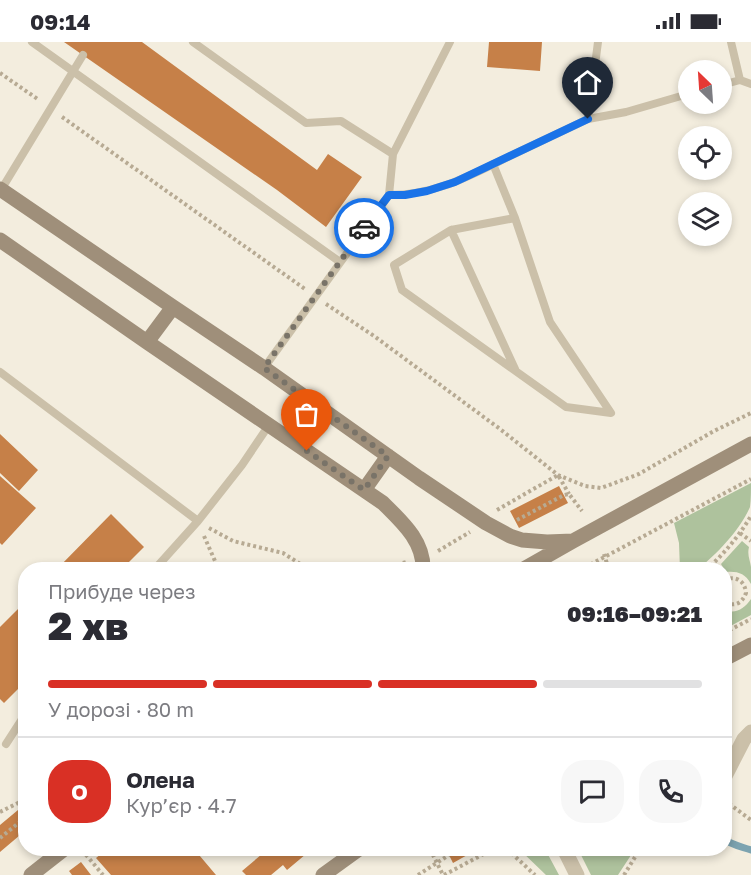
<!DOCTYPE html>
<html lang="uk">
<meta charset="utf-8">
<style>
body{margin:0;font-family:"Golos Text",sans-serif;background:#f7f7f7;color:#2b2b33;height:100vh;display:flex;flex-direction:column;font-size:22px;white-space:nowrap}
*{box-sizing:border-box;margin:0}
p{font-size:20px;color:#7c7c81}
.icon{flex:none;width:33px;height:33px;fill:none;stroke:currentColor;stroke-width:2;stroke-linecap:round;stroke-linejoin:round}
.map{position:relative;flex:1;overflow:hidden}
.drawer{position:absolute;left:18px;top:520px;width:714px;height:294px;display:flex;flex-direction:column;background:#fff;border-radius:24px;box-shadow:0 3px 9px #0003}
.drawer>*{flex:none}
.needle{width:39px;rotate:335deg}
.fabs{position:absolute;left:678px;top:18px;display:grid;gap:12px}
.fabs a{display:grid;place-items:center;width:54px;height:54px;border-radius:50%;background:#fff;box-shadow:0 3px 9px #0003;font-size:30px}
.pin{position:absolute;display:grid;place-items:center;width:51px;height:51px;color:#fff;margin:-62px -26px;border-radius:50% 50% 50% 0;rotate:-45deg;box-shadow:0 0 6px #0007}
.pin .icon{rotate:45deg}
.courier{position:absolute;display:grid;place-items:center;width:60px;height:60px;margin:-30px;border:4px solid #1a73e8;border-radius:50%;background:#fff;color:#222;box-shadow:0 2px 8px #0007}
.headline em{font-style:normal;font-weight:800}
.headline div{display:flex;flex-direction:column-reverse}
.headline{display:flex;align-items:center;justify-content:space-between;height:102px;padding:0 30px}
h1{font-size:39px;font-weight:800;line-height:45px}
.bar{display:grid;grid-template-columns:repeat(4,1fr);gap:9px 6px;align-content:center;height:72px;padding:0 30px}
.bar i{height:8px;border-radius:4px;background:#e1e1e2}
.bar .current{background:#d93025}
.bar p{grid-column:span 4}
.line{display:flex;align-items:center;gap:15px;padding:0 30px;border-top:2px solid #e1e1e2}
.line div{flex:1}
.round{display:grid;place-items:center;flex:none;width:63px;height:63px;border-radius:24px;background:#f7f7f7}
.status{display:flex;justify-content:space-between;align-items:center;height:42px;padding:0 30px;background:#fff;direction:ltr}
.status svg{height:16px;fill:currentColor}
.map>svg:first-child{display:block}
</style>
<div class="status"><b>09:14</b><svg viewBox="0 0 49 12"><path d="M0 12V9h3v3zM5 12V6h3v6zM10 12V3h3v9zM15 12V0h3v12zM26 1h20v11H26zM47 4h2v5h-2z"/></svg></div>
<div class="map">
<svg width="751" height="833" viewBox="0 0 751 833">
<rect width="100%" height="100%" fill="#f3edde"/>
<!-- green -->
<path fill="#aec29d" d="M751,441C751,448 751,458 750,465C740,488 717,512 697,528H680L679,501L674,481Z
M742,499L749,505C747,513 750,518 751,525C751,531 751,536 751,542C745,531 737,529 726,530L721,522Z
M275,521L287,523L293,528H260L268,522Z
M751,557V573L725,587V568C736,572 744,567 751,557Z
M519,807H545L559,833H546Z
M578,807H635L618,833H591Z"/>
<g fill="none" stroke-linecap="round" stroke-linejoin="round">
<!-- stream -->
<path stroke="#7ca3b0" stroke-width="7" d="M724,797C731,803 743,805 751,808"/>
</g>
<!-- building -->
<path fill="#c68048" d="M64,0H142L317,128L328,112L362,135L326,185L277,148Z
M489,0H542L540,29L487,25Z
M0,392L38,428L19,449L0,431Z
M0,434L36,466L2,503L0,501Z
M559,444L568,461L519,486L510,469Z
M111,472L144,505L121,528H56Z
M26,559V639L4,661L0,657V585Z
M18,768L26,776V788L0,810V783Z
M107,807H194L216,833H111L96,816Z
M268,807H312L287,828L283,823L271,833H246L242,829Z
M446,807H478L453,821Z
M81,820L91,833H72L69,829Z"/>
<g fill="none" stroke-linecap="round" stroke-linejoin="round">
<!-- path -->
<path stroke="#b7aa93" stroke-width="4" stroke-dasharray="3 3" stroke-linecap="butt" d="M0,31L39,58
M62,75L305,247
M326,262L374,294L500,387L558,433L585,444L601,446L639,432L714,389L751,371
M497,468L558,433L569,452
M517,478L564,453L569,452L582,469
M209,486L233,499L283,511L305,525L306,528
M740,491L751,499
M204,494L219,528
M438,509L470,490
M604,512L609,528
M713,522L717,528
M380,528L406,520
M580,528L751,437
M706,528C724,512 739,494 751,474
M724,538C736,533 745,539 746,551C742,562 734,565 724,560
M724,591L751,577
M724,758L751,778
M0,770L26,757
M0,796L26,775
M430,807L443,833
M507,807L535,833
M82,808L103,833
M418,833L449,813
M444,833L493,807
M624,833L640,807"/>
<!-- service -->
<path stroke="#cbc0a9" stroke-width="8" d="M32,0L340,220
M193,0L306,81L341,79L393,112
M731,0L740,38
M722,43L740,38L751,42
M588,77L626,70L688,52
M493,122L515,176L550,280L611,371L566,365L402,248L394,223L451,188L515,176
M1,148L83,13
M389,153C435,153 467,135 508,115C535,102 561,90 588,77L598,0
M451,188L515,327
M264,326L389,153L393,112L450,0
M0,330L198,479
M154,528L198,479L242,423L269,383
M6,702L26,671"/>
<!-- minor -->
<path stroke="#cbc0a9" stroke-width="15" d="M724,736L744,697L751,690"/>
<!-- tertiary -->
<path stroke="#cbc0a9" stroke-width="15" d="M564,807L577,833"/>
<!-- secondary -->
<path stroke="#9f8f7a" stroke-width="15" d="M0,147L173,265L264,326L419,436L486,481L510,494L522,498L547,500L573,499
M0,198L147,300L383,461C402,480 424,499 423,528
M147,300L173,265
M364,448L388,414
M522,528L573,499L751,402
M724,617L751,603
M31,833L64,807
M323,833L359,807"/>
</g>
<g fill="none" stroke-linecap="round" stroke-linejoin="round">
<!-- done -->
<path stroke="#797368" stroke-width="6" stroke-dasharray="0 10.8" d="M307,409L364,448L388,414L264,326L364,186"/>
<!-- route -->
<path stroke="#1a73e8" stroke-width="8" d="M364,186L389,153H405L427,149L455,140L588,77"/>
</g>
</svg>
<div class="fabs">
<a><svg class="needle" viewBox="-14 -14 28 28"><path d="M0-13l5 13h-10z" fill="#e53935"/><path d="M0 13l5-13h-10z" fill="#7c7c81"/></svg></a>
<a><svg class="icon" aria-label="locate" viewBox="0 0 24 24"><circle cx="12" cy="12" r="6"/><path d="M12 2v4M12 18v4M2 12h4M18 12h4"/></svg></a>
<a><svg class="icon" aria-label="layers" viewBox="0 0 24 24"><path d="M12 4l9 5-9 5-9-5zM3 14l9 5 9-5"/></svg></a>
</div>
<div class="pin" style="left:307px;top:409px;background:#ea580c"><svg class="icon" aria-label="bag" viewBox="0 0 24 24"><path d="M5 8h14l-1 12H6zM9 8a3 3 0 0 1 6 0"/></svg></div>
<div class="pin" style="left:588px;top:77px;background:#1f2937"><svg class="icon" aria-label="home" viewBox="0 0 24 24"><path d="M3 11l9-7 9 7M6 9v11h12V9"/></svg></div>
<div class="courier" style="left:364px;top:186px"><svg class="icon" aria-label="car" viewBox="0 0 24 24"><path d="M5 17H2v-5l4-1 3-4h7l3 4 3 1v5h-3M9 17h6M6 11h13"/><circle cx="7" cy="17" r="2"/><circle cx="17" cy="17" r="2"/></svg></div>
<section class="drawer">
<div class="headline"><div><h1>2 хв</h1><p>Прибуде через</p></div><em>09:16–09:21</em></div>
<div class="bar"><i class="current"></i><i class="current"></i><i class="current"></i><i></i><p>У дорозі · 80 m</p></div>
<div class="line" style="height:108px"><b class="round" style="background:#d93025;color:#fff">О</b><div><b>Олена</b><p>Кур’єр · 4.7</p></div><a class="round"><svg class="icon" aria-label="chat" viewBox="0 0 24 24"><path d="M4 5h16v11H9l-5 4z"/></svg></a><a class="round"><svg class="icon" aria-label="phone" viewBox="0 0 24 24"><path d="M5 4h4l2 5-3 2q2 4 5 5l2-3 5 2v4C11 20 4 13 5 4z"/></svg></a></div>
</section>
</div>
